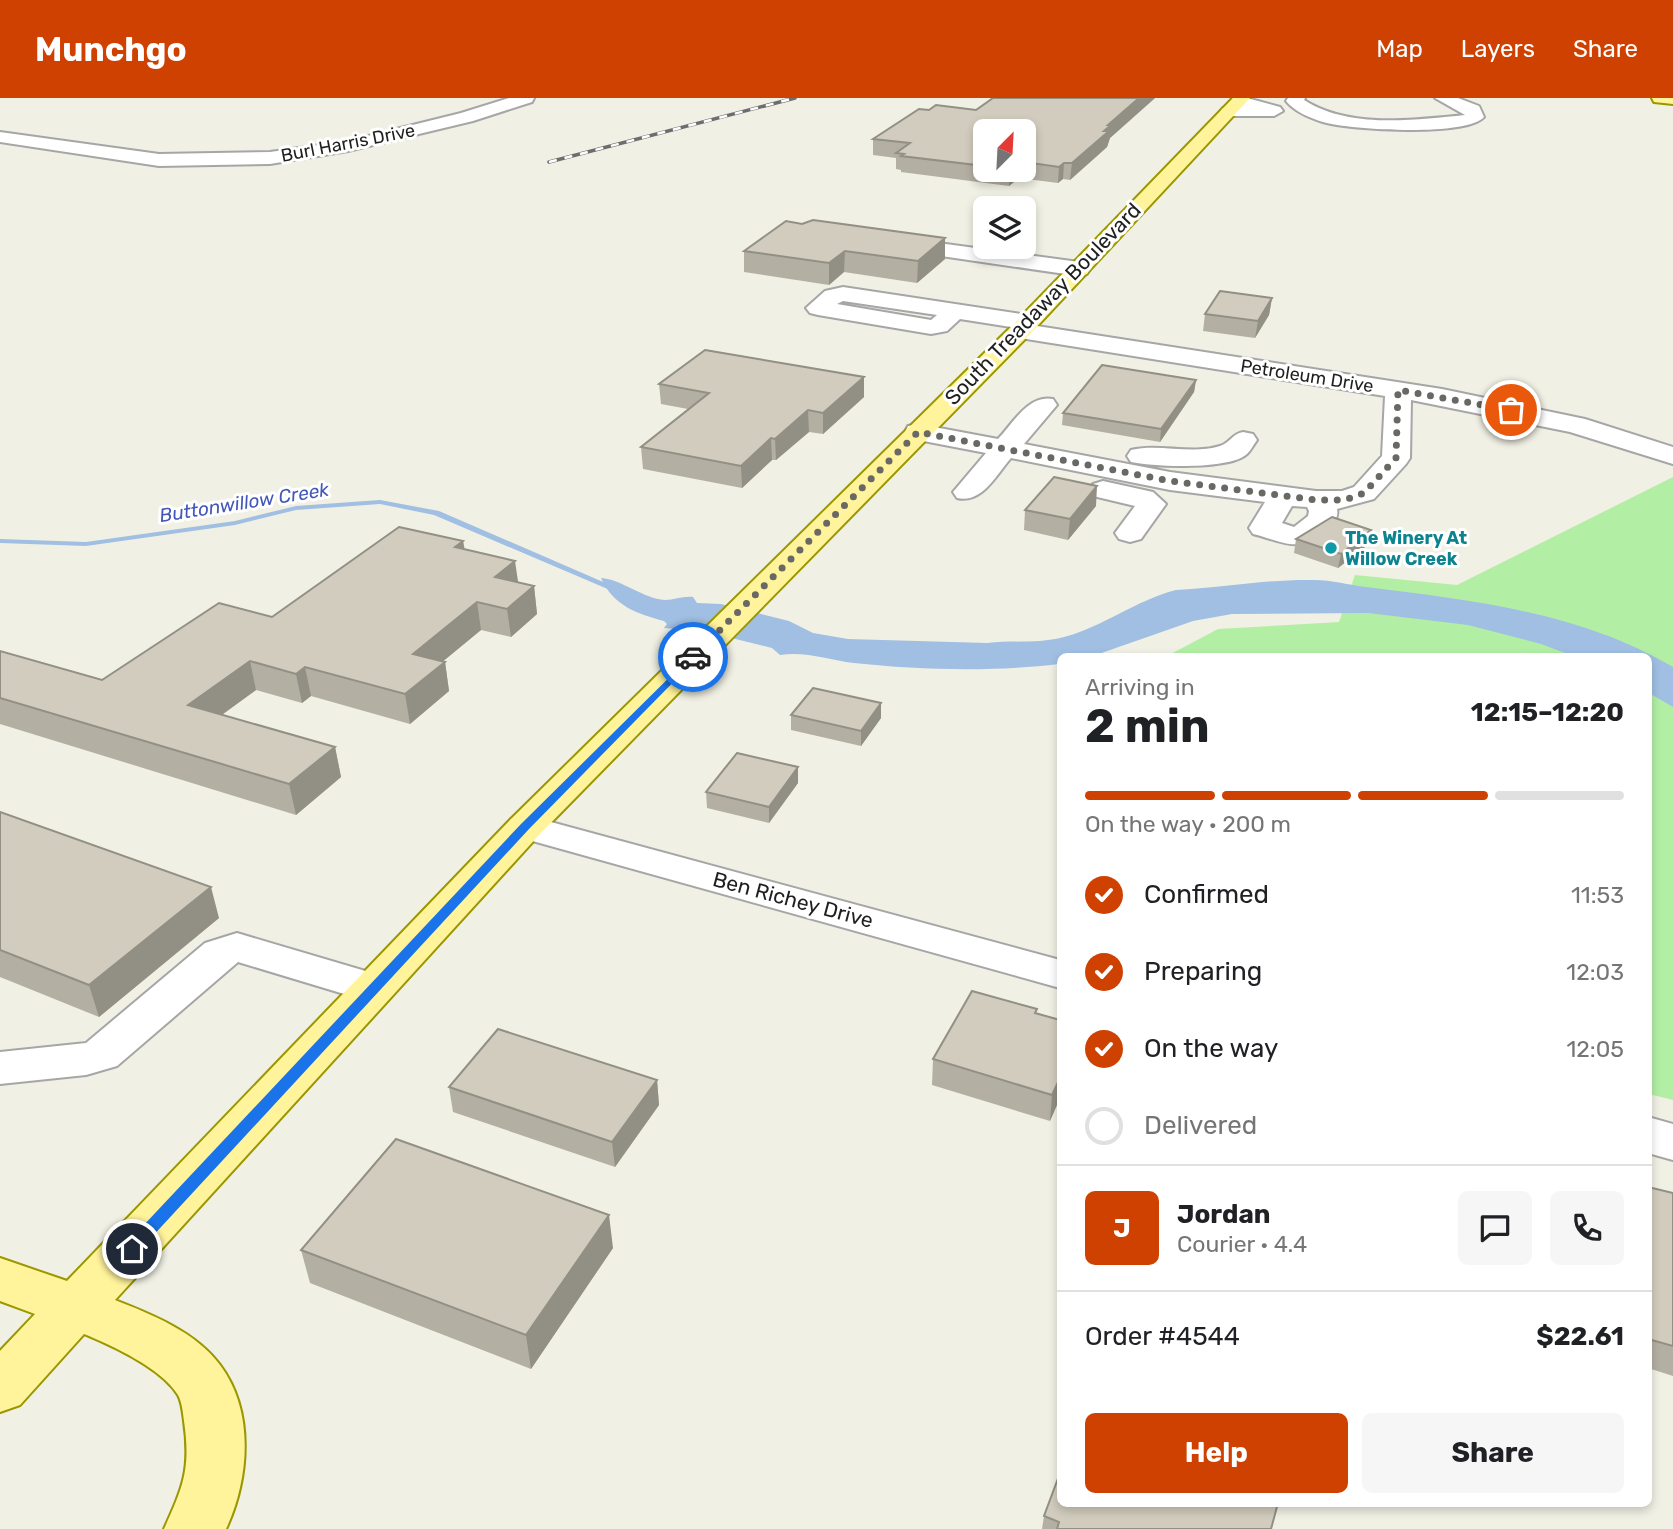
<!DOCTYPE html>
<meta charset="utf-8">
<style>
body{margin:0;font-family:Rubik,sans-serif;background:#f6f6f6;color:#202124;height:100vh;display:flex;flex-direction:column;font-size:26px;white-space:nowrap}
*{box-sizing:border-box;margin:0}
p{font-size:23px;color:#757577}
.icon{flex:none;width:38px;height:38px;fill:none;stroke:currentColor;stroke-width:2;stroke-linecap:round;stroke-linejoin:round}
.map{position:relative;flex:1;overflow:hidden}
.drawer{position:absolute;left:1057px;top:555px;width:595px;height:854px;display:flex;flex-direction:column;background:#fff;border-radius:10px;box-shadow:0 4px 10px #0003}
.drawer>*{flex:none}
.needle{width:46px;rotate:24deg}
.controls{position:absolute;left:973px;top:21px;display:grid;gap:14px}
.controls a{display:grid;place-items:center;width:63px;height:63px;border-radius:10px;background:#fff;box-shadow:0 4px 10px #0003;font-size:35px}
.pin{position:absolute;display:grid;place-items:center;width:60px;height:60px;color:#fff;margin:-30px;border:4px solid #fff;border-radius:50%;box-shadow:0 2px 7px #0007}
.courier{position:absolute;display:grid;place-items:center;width:70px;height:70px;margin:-35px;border:5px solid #1a73e8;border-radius:50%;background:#fff;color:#222;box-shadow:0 2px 9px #0007}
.overview em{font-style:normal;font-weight:700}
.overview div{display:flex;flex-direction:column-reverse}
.overview{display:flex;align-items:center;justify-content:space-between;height:119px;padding:0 28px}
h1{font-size:46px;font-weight:700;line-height:52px}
.bar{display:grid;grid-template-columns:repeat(4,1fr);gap:10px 7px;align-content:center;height:84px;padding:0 28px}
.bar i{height:9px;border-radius:5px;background:#e0e0e0}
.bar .current{background:#ce4100}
.bar p{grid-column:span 4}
.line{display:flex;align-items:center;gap:18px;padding:0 28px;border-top:2px solid #e0e0e0}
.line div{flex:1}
.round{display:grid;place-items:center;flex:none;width:74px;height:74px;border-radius:10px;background:#f6f6f6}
ol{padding:0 28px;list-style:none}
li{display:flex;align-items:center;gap:21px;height:77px}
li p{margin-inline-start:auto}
li .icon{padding:7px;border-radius:50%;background:#ce4100;color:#fff;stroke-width:4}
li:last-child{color:#757577}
li i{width:38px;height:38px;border:4px solid #e0e0e0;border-radius:50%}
.action{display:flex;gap:14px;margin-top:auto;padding:14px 28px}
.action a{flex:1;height:80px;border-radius:10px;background:#ce4100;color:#fff;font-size:28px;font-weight:700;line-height:80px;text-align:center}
.action a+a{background:#f6f6f6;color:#202124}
header{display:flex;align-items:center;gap:42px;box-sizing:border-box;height:98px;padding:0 35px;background:#ce4100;color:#fff}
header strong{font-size:33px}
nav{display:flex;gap:38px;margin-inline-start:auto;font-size:24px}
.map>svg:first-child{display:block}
</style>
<header>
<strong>Munchgo</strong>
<nav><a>Map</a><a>Layers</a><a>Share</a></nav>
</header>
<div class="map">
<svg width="1673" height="1431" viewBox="0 0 1673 1431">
<rect width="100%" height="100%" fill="#f1f0e4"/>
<!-- grass -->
<path fill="#b2efa5" d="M1673,379V1002L1649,996L1648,558H1167L1218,531L1339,524L1355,477L1457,487Z"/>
<!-- water -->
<path fill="#a0bfe2" d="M601,480C621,481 644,501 665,502C674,502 683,498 693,499L697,505L721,506L789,523L813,535L848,541L987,545C1014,542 1038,546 1064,539C1103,529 1136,502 1176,492C1221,490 1268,481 1314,482C1332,482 1349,487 1366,489C1471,502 1580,514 1673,569V609L1649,595L1648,558H1573L1541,546L1468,527L1368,515L1232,516L1193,523L1093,558H1060L1059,566C994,574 919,572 854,565C828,562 806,553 780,557L772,550L703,533L664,530L667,526L664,523C638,516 613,508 601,480Z"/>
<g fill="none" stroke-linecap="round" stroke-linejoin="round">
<!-- stream -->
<path fill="#a0bfe2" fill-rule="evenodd" d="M380,402L439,413L617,490L613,492H610L434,417L380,406L296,412L235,427L86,448L0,445V441L86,444L235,423L296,408Z"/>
<!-- minor casing -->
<g stroke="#a6a6a6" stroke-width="4">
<path id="minor" d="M509,0H534L532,4L473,23L348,53L270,66L159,68L0,44V34L159,56L270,54L348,43L461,15Z
M1233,0H1247L1280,9L1283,13L1274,18H1223L1220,14L1223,10L1240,9L1231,3Z
M1288,0H1305L1304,2C1349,31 1414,22 1465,17L1435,0H1458L1479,8L1484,19C1467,39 1349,32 1323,24C1310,20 1295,14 1286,3Z
M894,139L1079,164L1087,166L1090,171L1087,176L1079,178L886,150L883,145L886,140Z
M843,189L1028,217L1036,219L1040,224L1037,228L1442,291L1585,321L1673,349V366L1570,334L1411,302L1410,360L1406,366L1374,401L1337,411C1339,420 1333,427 1325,433C1298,456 1285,444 1253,436L1249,430L1265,404L1170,392L1011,360C996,377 982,406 957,400L953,394L986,355L908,340L905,334L908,328L918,326L998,341C1013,325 1029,296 1053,301L1057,307L1024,346L1170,374L1316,393H1342L1354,389L1382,358L1385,298L1020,240L1012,238L1008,233L1011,229L960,221L947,233L931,236L818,217L810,215L806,210L825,193ZM843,203L937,217L931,222L837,206ZM1292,408L1307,409L1309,413L1308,418L1294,429L1282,425Z
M1243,334L1253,336L1257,342C1254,346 1251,352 1247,356C1230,372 1154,369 1131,364L1127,358L1131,352C1159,345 1191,357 1220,348C1230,345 1232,336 1243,334Z
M1103,383L1153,394L1166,406L1141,441L1130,444L1119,441L1115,435L1135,408L1093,398L1089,392L1093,386Z
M525,717L1060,862V890L511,737L506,729L511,721Z
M237,835L389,880L396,890L389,900L374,905L238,864L117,968L86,977L0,986V954L86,945L205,845Z
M1648,1019L1673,1026V1062L1648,1055Z"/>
</g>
<!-- major casing -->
<g stroke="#9a9700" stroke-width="4">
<path id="major" d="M1233,0H1250L1028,238L539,737L115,1202C151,1216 196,1234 220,1267C255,1314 249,1381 226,1431H164C183,1389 191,1371 184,1323C183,1315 182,1304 178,1297C161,1270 113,1248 84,1236L20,1307L0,1314V1253L35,1216L0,1203V1160L67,1183L511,721L1012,228Z
M1652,0H1673V6L1654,4Z"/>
</g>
<!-- minor -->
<use href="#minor" fill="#fff" fill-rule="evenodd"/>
<!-- major -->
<use href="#major" fill="#fff39b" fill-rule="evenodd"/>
<!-- rail casing -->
<g stroke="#6d6d6d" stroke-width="3.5">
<path id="rail" d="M549,64L795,0"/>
</g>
<!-- rail -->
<use href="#rail" stroke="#fff" stroke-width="2.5" stroke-dasharray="8" stroke-linecap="butt"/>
</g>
<!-- wall -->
<path fill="#b4afa3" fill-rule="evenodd" d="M993,0H1155L1110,40L1107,49L1070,82L1063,81L1058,85L1019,80L1009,88L901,74V72L896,71V60L873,57V41L919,11L929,12L936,7L976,12ZM985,33H1024V72H985Z
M786,123L945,161L917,185L844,174L829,187L744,174V153Z
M1272,200L1269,217L1255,240L1203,233L1205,216Z
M1196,282L1194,294L1160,344L1062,327L1063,315Z
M659,286L864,299L823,336L809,334L776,362H772L742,390L643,371L641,349L688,311L661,306Z
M1096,408L1068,442L1024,432L1025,412Z
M1371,432L1369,446L1338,470L1294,455L1296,441Z
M463,443L465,452L518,485L534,488L537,516L511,539L481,532L443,563L445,564L449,593L410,626L311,598L302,605L256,592L222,617L335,649L341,679L296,717L0,626V553L102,582L272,519Z
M791,617L881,620L861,648L791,632Z
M798,669V685L769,725L707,710L706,694Z
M0,714L219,820L99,919L0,879Z
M1037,915L1060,922V1000L1050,1023L932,987L933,961Z
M657,982L659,1007L615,1069L453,1014L449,989Z
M1648,1089L1673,1095V1278L1648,1270Z
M613,1150L531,1271L310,1185L301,1152Z
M1044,1418L1272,1431H1042Z"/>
<!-- shaded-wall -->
<path fill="#928f84" d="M1139,0H1155L1110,40L1107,49L1070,82L1072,65L1104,33L1108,27Z
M1064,65L1063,81L1058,85L1059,69Z
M1010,72H1019V80L1009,88Z
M945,140V161L917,185L918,163Z
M845,153L844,174L829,187V165Z
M1272,200L1269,217L1255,240L1258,223Z
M864,279V299L823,336V315Z
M1196,282L1194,294L1160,344L1161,331Z
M808,312L809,334L776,362L775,341Z
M771,340L772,362L742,390L741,368Z
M1097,388L1096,408L1068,442L1070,421Z
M1371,432L1369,446L1338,470L1341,456Z
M463,443L467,470L455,449Z
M515,463L519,490L495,479Z
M534,488L537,516L511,539L507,511Z
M477,504L481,532L418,584L413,556Z
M250,563L256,592L195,636L188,607Z
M445,564L449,593L410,626L405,596Z
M305,569L311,598L302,605L296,576Z
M881,605V620L861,648V633Z
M335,649L341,679L296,717L289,686Z
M798,669V685L769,725V709Z
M211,789L219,820L99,919L89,887Z
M1060,980V1000L1050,1023L1052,997Z
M657,982L659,1007L615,1069L612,1044Z
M609,1117L613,1150L531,1271L526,1237Z"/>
<!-- building -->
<path fill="#d1ccbd" stroke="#928f84" stroke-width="2" d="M993,0H1139L1108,27H1111L1104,33H1109L1072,65H1064L1059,69L1024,64V33H985V68L901,58L904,56L896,55L910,45L873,41L919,11L929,12L936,7L976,12Z
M813,122L945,140L918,163L845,153L829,165L744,153L786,123L802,126Z
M1220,193L1272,200L1258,223L1205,216Z
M705,252L864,279L823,315L808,312L775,341L771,340L741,368L641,349L709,295L659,286Z
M1102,267L1196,282L1161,331L1063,315Z
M1054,379L1097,388L1070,421L1025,412Z
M1332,419L1371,432L1341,456L1296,441Z
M399,429L463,443L455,449L515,463L495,479L534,488L507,511L477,504L413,556L445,564L405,596L305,569L296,576L250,563L188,607L335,649L289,686L0,600V553L102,582L219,505L272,519Z
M813,590L881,605L861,633L791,617Z
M737,655L798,669L769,709L706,694Z
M0,714L211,789L89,887L0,852Z
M972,893L1037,911L1035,915L1060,922V980L1052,997L933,961Z
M498,931L657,982L612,1044L449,989Z
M396,1041L609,1117L526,1237L301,1152Z
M1648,1089L1673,1095V1248L1648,1241Z
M1060,1375V1405H1278L1271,1431H1057L1059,1424L1044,1418Z"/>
<!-- route -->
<path fill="#1a73e8" d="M693,556L698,559L696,561L529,731L137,1155H126L124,1151L126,1146L521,726Z"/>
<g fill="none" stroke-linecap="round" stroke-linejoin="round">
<!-- done -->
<path stroke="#686864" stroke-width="7" stroke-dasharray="0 12.6" d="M693,559L918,334L1170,383L1316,402H1345L1364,395L1396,360L1398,292L1511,312"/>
</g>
<!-- markers -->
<circle fill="#0f9aa8" stroke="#fff" stroke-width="2.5" cx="1331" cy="450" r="7"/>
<g text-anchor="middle" stroke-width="6" stroke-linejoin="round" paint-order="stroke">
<!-- far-street labels -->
<g font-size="18" fill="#1f1f1f" stroke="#fff">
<text transform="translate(348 45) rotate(-11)" y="6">Burl Harris Drive</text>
<text transform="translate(1307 278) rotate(9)" y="6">Petroleum Drive</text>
</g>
<!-- far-culture labels -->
<g font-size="18" font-weight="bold" fill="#0d838f" stroke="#fff" text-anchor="start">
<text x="1345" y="446">The Winery At<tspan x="1345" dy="21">Willow Creek</tspan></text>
</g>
<!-- far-water labels -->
<g font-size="19" font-style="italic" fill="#4257b8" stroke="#fff">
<text transform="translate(244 404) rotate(-9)" y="7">Buttonwillow Creek</text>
</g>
<!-- street labels -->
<g font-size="21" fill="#1f1f1f" stroke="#fff">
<text transform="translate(1043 206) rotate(-46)" y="7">South Treadaway Boulevard</text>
<text transform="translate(793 802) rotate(15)" y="7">Ben Richey Drive</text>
</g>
</g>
</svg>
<div class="controls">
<a><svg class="needle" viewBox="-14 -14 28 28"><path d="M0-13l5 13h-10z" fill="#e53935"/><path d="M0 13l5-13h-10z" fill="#757577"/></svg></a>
<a><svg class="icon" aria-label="layers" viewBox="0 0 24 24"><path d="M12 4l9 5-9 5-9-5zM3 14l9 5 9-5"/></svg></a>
</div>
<div class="pin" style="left:1511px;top:312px;background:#ea580c"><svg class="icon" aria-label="bag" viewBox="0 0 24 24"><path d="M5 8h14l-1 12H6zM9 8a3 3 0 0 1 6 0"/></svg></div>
<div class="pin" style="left:132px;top:1151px;background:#1f2937"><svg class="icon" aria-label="home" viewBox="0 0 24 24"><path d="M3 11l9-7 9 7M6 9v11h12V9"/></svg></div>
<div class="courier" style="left:693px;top:559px"><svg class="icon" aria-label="car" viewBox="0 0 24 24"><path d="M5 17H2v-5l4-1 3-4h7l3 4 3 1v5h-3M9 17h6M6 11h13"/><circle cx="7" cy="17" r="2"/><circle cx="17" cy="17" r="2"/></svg></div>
<section class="drawer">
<div class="overview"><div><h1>2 min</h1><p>Arriving in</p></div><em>12:15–12:20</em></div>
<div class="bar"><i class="current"></i><i class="current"></i><i class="current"></i><i></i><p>On the way · 200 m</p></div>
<ol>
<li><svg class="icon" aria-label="check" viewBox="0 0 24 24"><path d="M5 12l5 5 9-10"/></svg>Confirmed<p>11:53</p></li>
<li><svg class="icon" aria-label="check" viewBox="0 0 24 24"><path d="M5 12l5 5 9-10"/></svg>Preparing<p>12:03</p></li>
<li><svg class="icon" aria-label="check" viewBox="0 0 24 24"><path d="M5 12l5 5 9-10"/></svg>On the way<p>12:05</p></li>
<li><i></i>Delivered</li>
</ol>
<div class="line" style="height:126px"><b class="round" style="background:#ce4100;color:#fff">J</b><div><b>Jordan</b><p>Courier · 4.4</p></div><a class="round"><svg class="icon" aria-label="chat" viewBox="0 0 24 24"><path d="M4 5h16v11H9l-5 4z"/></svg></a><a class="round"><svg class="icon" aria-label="phone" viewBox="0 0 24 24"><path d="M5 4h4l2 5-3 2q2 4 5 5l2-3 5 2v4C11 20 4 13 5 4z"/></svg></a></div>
<div class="line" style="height:91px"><div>Order #4544</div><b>$22.61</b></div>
<div class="action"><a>Help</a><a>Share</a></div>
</section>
</div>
